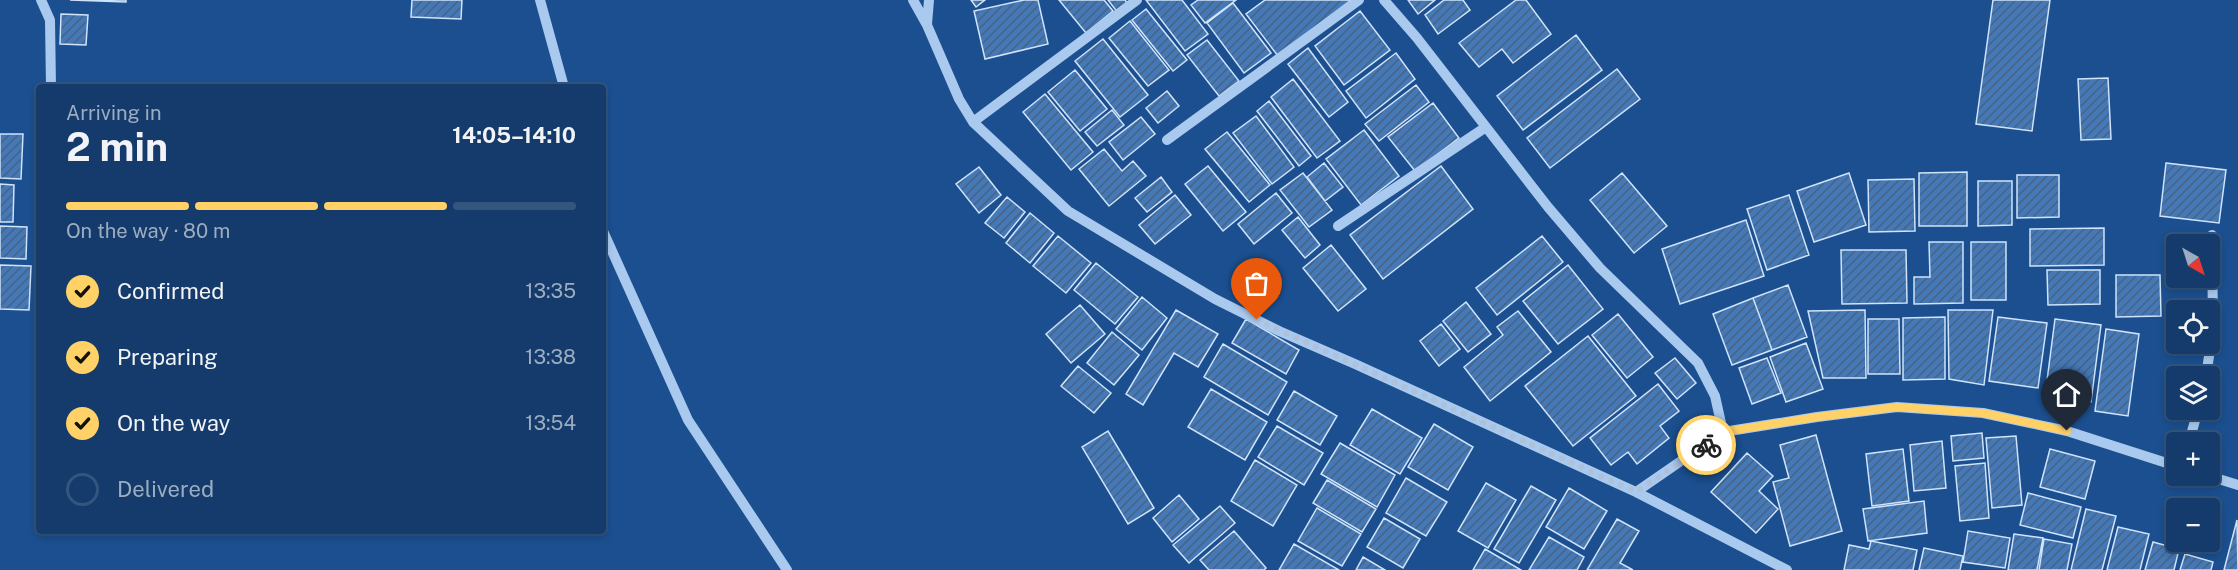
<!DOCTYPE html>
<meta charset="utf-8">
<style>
body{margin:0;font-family:"Public Sans",sans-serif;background:#214673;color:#f1f3f6;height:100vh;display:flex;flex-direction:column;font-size:22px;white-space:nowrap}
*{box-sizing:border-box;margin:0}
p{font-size:20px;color:#9dadc1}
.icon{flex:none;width:33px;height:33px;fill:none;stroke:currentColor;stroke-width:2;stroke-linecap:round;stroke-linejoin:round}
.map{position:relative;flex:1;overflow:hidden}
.side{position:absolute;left:36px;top:84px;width:570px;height:450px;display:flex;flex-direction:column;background:#143b6b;border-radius:6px;box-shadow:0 3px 9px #0003,0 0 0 2px #33557e}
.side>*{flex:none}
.needle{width:39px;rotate:141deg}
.fabs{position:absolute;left:2166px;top:234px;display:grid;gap:12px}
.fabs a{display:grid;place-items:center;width:54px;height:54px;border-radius:6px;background:#143b6b;box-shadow:0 3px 9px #0003,0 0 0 2px #33557e;font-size:30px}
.pin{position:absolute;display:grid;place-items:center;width:51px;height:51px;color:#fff;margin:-62px -26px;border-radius:50% 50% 50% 0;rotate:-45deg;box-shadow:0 0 6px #0007}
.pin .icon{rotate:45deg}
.courier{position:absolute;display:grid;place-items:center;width:60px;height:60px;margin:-30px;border:4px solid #ffd166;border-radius:50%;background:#fff;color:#222;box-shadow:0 2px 8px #0007}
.summary em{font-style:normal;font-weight:700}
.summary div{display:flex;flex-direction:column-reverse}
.summary{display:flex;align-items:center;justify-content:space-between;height:102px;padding:0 30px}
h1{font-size:39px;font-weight:700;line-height:45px}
.bar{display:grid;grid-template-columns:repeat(4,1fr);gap:9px 6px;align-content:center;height:72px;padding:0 30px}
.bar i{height:8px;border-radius:4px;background:#33557e}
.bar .on{background:#ffd166}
.bar p{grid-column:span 4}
ol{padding:0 30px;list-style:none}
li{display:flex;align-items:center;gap:18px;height:66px}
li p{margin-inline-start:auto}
li .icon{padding:6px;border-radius:50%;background:#ffd166;color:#111;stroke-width:4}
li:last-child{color:#9dadc1}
li i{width:33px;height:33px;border:3px solid #33557e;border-radius:50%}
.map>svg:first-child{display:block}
</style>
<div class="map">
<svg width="2238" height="570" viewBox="0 0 2238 570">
<defs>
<pattern id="building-hatch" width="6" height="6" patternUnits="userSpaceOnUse" patternTransform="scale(1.5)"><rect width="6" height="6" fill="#4478b7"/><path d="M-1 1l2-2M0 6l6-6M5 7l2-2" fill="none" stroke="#486282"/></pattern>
</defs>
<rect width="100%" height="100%" fill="#1b4f8f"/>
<!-- building -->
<path fill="url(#building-hatch)" stroke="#cfe3fa" stroke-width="1.5" d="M70,0H126V2Z
M412,0H462L461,19L411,17Z
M971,0H985L976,7Z
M1024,0H1038L1048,44L985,59L974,11Z
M1059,0H1104L1113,11L1086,33Z
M1108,0H1125L1128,4L1118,13Z
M1146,0H1182L1208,34L1185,51Z
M1198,0H1236L1205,23L1191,5Z
M1265,0H1351L1278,56L1246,14Z
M1408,0H1435L1418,14Z
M1444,0H1463L1470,10L1438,34L1425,15Z
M1516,0H1526L1551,34L1513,63L1502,49L1479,67L1459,43Z
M1993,0H2050L2032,131L1976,124Z
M1233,3L1271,53L1244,73L1207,23Z
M1146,9L1187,60L1173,71L1132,20Z
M1360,11L1390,50L1344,85L1315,46Z
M61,14L88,15L86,45L60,44Z
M1130,21L1169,70L1148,86L1109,38Z
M1576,35L1602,70L1523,130L1497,96Z
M1103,39L1148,95L1120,117L1075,61Z
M1207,40L1239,81L1219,96L1187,55Z
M1308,48L1348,102L1329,117L1288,64Z
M1396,53L1415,79L1366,118L1346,91Z
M1617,69L1640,99L1550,168L1527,138Z
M1075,70L1107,109L1080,131L1048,92Z
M2108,78L2111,139L2081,140L2078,79Z
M1293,79L1340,141L1317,158L1271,97Z
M1416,85L1429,102L1379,141L1365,124Z
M1167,91L1179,106L1158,123L1146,108Z
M1045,94L1093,152L1071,170L1023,112Z
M1269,101L1311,156L1299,166L1257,111Z
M1433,103L1459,138L1415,171L1388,137Z
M1112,110L1124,125L1097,146L1085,132Z
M1256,116L1294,167L1272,184L1233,133Z
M1141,117L1155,134L1123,160L1109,142Z
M1364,130L1399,176L1361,205L1326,159Z
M1227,132L1270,185L1249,202L1205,149Z
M0,134H23L21,179L0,178Z
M1104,149L1122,171L1133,161L1146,176L1109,206L1079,169Z
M1324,163L1343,187L1325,201L1307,177Z
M2166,163L2226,170L2219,223L2160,216Z
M1208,166L1246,212L1223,231L1185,184Z
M1441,166L1473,209L1383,279L1350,235Z
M979,167L1001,195L979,213L956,184Z
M1967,172V226H1919V173Z
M1303,173L1332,210L1309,227L1280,190Z
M1622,173L1667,226L1634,253L1590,200Z
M1849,173L1866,225L1814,242L1797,191Z
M2017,175H2059V217L2017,218Z
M1161,177L1172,192L1147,212L1135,198Z
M1914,179L1915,231L1869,232L1868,180Z
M1978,181H2012V225L1978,226Z
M0,184L14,185L13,222H0Z
M1276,193L1292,213L1254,244L1238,224Z
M1175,195L1191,215L1155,244L1139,225Z
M1789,195L1809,255L1767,270L1747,209Z
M1007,197L1025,212L1004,238L985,223Z
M1030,213L1054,233L1030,263L1006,243Z
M1298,217L1320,245L1305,258L1282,230Z
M1746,220L1764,276L1680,304L1662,249Z
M0,226L27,227L26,259L0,258Z
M2104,228V265L2030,266V229Z
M1058,236L1091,263L1066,293L1033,266Z
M1542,236L1563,262L1497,315L1476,288Z
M1929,242H1963V303L1914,304V277H1930Z
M1971,242H2006V300H1971Z
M1331,245L1366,289L1338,311L1303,268Z
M1841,250H1906L1907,303L1842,304Z
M1096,263L1138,297L1115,324L1074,290Z
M0,265L31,266L29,310L0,309Z
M1568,265L1603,309L1558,344L1523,301Z
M2047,270H2100V304L2048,305Z
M2116,275H2160L2161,316L2116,317Z
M1788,285L1807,337L1772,350L1753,298Z
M1142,297L1167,318L1142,350L1116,329Z
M1753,298L1772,350L1732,365L1713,314Z
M1466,302L1491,334L1468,352L1443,321Z
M1080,305L1105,334L1071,363L1046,334Z
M1176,310L1218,334L1198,367L1174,353L1143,405L1126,394Z
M1865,310L1866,378H1823L1808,311Z
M1948,310H1993L1984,385L1949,379Z
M1518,311L1551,352L1490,401L1464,367L1503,335L1497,327Z
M1618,314L1653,357L1627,378L1592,335Z
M1945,317V379L1903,380V318Z
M1998,317L2047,323L2038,388L1989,381Z
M1246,319L1299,350L1286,374L1232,343Z
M1868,319H1899L1900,374H1868Z
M2055,319L2101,325L2091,402L2045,396Z
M1441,324L1460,349L1439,366L1420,341Z
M2106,329L2139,334L2128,416L2095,411Z
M1112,332L1139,355L1114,385L1087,363Z
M1588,336L1636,396L1573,446L1525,386Z
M1806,343L1823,389L1786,402L1770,357Z
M1223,344L1287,382L1268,415L1204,377Z
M1675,358L1696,383L1677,399L1655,373Z
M1767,358L1781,393L1752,404L1739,368Z
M1078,366L1111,393L1094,413L1061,386Z
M1658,384L1679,411L1660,426L1669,438L1637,464L1628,452L1611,465L1590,438Z
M1211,389L1267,422L1245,460L1188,427Z
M1294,391L1337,416L1320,445L1277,420Z
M1372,409L1422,438L1400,474L1350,445Z
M1434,424L1473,447L1448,490L1408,467Z
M1277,426L1323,453L1304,485L1258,457Z
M1108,431L1154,508L1128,524L1082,447Z
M1982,433L1984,458L1953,461L1951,436Z
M1816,435L1842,531L1790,546L1773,482L1789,478L1780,445Z
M2016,436L2022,505L1992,508L1986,438Z
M1942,441L1946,488L1914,491L1910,445Z
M1340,443L1395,475L1377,507L1321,474Z
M1903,449L1909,501L1872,506L1866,454Z
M2050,449L2095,461L2085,499L2040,487Z
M1747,453L1773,476L1759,491L1778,509L1756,533L1711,492Z
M1255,460L1297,485L1273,526L1231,501Z
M1985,463L1989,518L1960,521L1955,466Z
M1406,478L1447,502L1426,536L1386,513Z
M1327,480L1376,509L1362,532L1313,503Z
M1486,483L1516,500L1488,548L1458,531Z
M1531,486L1556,500L1519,563L1494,549Z
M1569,488L1607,511L1584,549L1546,527Z
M2028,493L2081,507L2073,538L2020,525Z
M1179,495L1199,519L1172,542L1153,518Z
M1924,501L1927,533L1868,541L1863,509Z
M1220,506L1235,523L1189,563L1173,545Z
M1317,508L1361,534L1342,566L1298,541Z
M2086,509L2116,516L2102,570H2071Z
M1384,518L1420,539L1403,568L1367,547Z
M1617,519L1639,531L1620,563L1633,570H1587Z
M2237,520L2238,570H2224Z
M2118,527L2149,534L2140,570H2107Z
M1234,531L1266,568L1264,570H1209L1200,560Z
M1968,531L2010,538L2005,568L1963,562Z
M2014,534L2043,538L2037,570H2008Z
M1549,537L1584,557L1577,570H1529Z
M2044,539L2072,544L2067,570H2039Z
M1871,541L1917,550L1913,570H1844L1849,545L1869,549Z
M2153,542L2179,549L2174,570H2145Z
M1294,544L1339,570H1279Z
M1924,548L1963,556L1960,570H1919Z
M1485,549L1521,570H1473Z
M2185,554L2213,562L2211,570H2180Z
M1363,557L1385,570H1356Z"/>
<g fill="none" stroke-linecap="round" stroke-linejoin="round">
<!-- minor -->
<path stroke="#a9c9ee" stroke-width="10" d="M41,0L50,20L51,87
M540,0L564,87
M913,0L927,25L959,99L973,122L1068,211L1215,299L1279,331L1355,364L1636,492L1787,570
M1384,0L1417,38L1548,207L1600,268L1698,363L1715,396L1723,432
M927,24L929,0
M973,122L1137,0
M1167,140L1359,0
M1338,226L1486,127
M603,231L688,420L787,570
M2206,376L2213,330L2212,235
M2189,442L2198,410
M2209,476L2238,485
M1636,492L1723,432L1817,417L1897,407L1983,413L2067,431L2176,466"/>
</g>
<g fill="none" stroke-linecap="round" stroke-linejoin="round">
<!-- done -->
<path stroke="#afc1d8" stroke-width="6" stroke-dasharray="0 10.8" d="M1257,320L1636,492L1706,445"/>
<!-- route -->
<path stroke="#ffd166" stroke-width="8" d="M1706,445L1723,432L1817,417L1897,407L1983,413L2067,431"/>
</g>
</svg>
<div class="fabs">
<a><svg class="needle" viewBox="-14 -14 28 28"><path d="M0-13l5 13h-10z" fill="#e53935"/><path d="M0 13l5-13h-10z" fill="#9dadc1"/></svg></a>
<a><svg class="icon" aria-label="locate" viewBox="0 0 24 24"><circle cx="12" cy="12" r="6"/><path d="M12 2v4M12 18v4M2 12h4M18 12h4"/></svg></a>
<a><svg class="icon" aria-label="layers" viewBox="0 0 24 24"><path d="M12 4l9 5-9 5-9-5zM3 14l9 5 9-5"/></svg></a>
<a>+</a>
<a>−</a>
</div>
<div class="pin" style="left:1257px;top:320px;background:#ea580c"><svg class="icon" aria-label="bag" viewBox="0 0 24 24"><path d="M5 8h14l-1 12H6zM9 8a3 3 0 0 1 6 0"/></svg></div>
<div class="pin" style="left:2067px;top:431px;background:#1f2937"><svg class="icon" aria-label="home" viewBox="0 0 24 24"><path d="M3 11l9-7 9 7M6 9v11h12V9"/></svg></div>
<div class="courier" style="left:1706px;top:445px"><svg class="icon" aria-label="bike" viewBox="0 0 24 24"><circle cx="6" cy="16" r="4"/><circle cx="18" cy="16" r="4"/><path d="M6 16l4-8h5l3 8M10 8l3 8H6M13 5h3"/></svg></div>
<section class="side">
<div class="summary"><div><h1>2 min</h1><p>Arriving in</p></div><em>14:05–14:10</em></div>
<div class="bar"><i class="on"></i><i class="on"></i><i class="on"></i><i></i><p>On the way · 80 m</p></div>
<ol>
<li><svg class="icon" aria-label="check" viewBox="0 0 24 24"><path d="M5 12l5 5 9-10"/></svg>Confirmed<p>13:35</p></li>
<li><svg class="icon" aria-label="check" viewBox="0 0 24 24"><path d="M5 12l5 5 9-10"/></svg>Preparing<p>13:38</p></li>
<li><svg class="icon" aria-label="check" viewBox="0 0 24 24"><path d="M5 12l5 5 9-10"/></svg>On the way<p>13:54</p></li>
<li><i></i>Delivered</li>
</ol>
</section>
</div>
